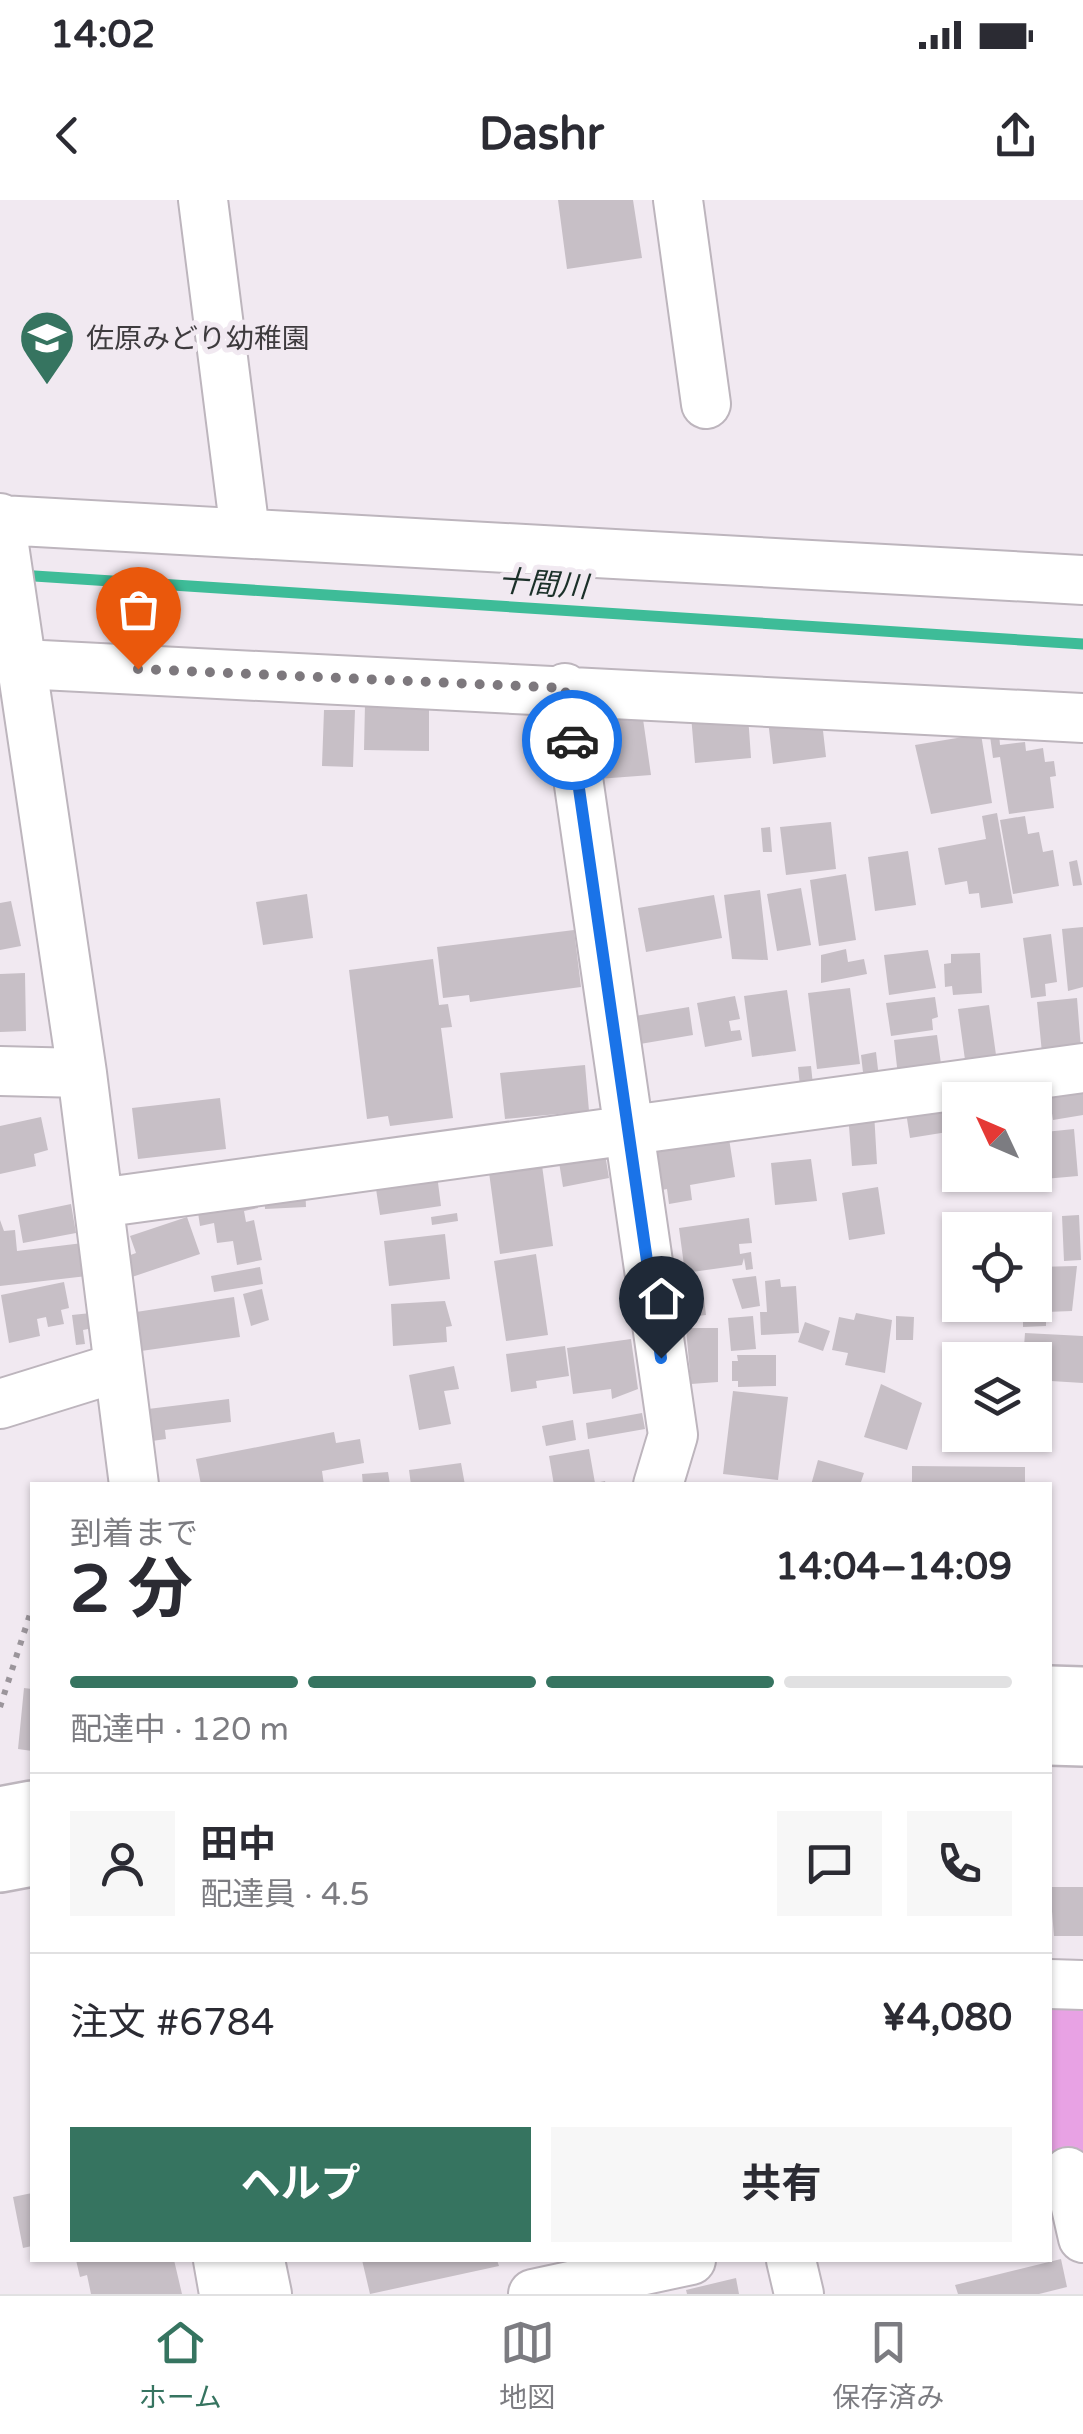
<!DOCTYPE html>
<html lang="ja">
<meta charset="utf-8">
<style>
body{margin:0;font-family:"Varela Round","Noto Sans JP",sans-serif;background:#f7f7f7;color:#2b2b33;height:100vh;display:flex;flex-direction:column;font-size:38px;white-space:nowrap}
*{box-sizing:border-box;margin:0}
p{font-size:32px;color:#7c7c81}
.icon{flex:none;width:55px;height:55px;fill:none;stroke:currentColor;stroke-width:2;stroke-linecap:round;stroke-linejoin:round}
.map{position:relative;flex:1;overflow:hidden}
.side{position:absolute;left:30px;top:1282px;width:1022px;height:780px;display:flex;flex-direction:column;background:#fff;border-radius:0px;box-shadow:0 2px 8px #0004}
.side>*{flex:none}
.needle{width:65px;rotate:314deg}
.controls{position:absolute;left:942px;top:882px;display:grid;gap:20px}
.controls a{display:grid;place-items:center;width:110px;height:110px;border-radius:0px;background:#fff;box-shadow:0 2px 8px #0004;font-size:50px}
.pin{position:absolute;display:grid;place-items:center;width:85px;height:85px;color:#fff;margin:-102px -42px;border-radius:50% 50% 50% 0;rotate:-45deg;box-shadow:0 0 10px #0007}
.pin .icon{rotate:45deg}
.courier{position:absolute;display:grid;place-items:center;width:100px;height:100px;margin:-50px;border:8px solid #1a73e8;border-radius:50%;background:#fff;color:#222;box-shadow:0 2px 12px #0007}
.overview em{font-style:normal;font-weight:700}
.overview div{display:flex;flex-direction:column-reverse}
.overview{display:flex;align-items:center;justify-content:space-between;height:170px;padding:0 40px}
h1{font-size:65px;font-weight:700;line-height:75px}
.bar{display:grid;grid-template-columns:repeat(4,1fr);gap:15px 10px;align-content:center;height:120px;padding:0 40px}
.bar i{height:12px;border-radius:8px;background:#e1e1e2}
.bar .current{background:#367460}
.bar p{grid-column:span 4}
.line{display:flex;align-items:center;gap:25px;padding:0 40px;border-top:2px solid #e1e1e2}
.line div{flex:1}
.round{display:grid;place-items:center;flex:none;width:105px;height:105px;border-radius:0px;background:#f7f7f7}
.primary-button{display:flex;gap:20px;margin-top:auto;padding:20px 40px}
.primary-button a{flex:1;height:115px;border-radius:0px;background:#367460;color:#fff;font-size:40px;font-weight:700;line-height:115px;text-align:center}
.primary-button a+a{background:#f7f7f7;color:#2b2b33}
.status{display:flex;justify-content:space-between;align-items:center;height:70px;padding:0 50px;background:#fff;direction:ltr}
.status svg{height:28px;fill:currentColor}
header{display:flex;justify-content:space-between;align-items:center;height:130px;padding:0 40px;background:#fff;font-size:45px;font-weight:700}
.menu{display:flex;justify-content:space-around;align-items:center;height:140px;border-top:2px solid #e1e1e2;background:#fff;font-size:28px;color:#7c7c81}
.menu a{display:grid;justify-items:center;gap:5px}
.menu .current{color:#367460}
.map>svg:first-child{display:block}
</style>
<div class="status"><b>14:02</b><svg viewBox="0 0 49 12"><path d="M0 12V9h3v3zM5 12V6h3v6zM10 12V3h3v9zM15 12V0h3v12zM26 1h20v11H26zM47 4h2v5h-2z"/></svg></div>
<header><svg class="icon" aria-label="back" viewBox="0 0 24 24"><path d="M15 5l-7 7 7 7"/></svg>Dashr<svg class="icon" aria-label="share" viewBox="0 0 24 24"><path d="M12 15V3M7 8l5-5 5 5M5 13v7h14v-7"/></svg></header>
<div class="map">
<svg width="1083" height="2094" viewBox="0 0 1083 2094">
<rect width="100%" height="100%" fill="#f1e9f1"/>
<!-- green -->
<path fill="#e8a2e4" d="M1050,1784L1083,1785V1968L1050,1976Z"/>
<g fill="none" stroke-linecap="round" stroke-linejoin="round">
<!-- stream -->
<path stroke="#3ebc98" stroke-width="11" d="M19,375L1083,444"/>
</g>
<!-- building -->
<path fill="#c7bfc6" d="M558,0H633L642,58L567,69Z
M365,504H429V551L364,550Z
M324,510H355L353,567L322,566Z
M642,512L651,575L598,579L595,540L602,539L600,515Z
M691,515H748L751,558L695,563Z
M779,518L780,527L822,522L826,557L773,564L768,520Z
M981,534L992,603L931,614L915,545Z
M999,534L1000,545L1025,542L1026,551L1043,548L1045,562L1054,561L1056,576L1050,577L1054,608L1009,614L1000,557L993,558L990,536Z
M997,613L1013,703L981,708L979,693L969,694L967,681L945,685L938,648L986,639L982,616Z
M1025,616L1028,634L1039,632L1043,652L1053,650L1059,686L1013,694L1000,620Z
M831,622L836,669L786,675L780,627Z
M770,627L772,652H763L761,628Z
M908,651L916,705L875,711L868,657Z
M1077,660L1082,685L1073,686L1069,662Z
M846,674L856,740L819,746L810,680Z
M801,688L811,745L777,751L767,694Z
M760,690L768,760L732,759L724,695Z
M307,694L313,738L263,745L256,702Z
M714,695L722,738L646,752L638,708Z
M11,701L21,746L0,750V703Z
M1083,727V787L1068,791L1062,729Z
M574,730L581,787L470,802L469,795L443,798L437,747Z
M1051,734L1057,782L1045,784L1046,796L1031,798L1023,738Z
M846,749L848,762L864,759L867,774L821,783V755Z
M928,750L936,788L889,795L884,755Z
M980,753L982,793L953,795L952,786L945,787L944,764L951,763V754Z
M433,759L439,805L448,804L452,827L441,828L453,918L390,926L388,916L367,919L349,770Z
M25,773L26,831L0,832V774Z
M850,788L860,864L817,869L808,793Z
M787,790L796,851L752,857L744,796Z
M735,796L740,819L729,821L731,831L740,830L742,840L705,847L697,803Z
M935,797L938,817L932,819L933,830L891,836L886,803Z
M1077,798L1081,849L1042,853L1037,802Z
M989,805L997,862L966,867L958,809Z
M689,807L693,835L640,844L635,816Z
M937,835L942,871L898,876L894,840Z
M876,852L879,878L864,881L861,855Z
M585,865L589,911L505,919L500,873Z
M811,866L813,885L800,886L798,867Z
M1083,882V915L1053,920L1048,887Z
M220,898L226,949L138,959L132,908Z
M960,900V930L910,938L905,906Z
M874,912L877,964L852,966L848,913Z
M41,917L48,950L34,954L36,966L0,974V926Z
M1074,929L1078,976L1044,979V975H1035V933Z
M728,932L735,977L690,985L692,1000L669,1004L667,989L662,990L654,945Z
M604,948L609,978L563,987L558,956Z
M541,958L553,1046L500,1054L488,965Z
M811,959L817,1001L775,1005L771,963Z
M436,967L441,1006L380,1015L374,976Z
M305,984L306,1007L265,1009L264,986Z
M878,987L885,1034L849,1040L842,993Z
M254,988L258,1008L244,1011L246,1022L254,1020L262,1060L237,1065L233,1041L217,1043L214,1023L200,1026L196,999Z
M71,1004L76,1033L23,1043L18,1015Z
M457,1013L458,1021L432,1025L431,1017Z
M1079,1015L1081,1060L1064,1061L1062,1016Z
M187,1017L200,1054L132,1077L125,1057L136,1053L130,1036Z
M749,1018L752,1043L739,1044L740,1054L751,1052L753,1069L746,1070L744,1058L742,1065L685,1073L679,1028Z
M0,1020L4,1031L15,1030L17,1051L83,1043L87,1076L0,1086Z
M445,1034L450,1079L389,1086L384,1041Z
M536,1054L548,1135L506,1141L494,1061Z
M1077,1066L1072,1111L1046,1112V1126L1023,1127V1105H1035V1067Z
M260,1067L263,1084L214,1092L211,1076Z
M756,1076L760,1106L742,1109L732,1079Z
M780,1079L781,1087L796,1086L799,1133L761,1135L760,1112H767L765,1081Z
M64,1082L69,1108L61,1110L64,1124L48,1127L46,1117L37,1119L40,1136L9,1143L1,1095Z
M262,1089L269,1120L251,1126L243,1094Z
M234,1097L240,1137L141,1151L136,1112Z
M704,1098L706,1115L679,1118L677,1102Z
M445,1101L452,1126L446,1127L447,1142L393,1146L391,1104Z
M91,1113L93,1128L83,1130L85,1144L76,1145L72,1115Z
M856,1113L892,1120L885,1173L845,1165L848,1153L832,1150L839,1117L854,1120Z
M753,1116L756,1149L731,1151L728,1118Z
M896,1116L914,1117L913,1140H896Z
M805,1122L830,1131L823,1151L798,1142Z
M686,1128H718V1182L691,1184Z
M1025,1133L1083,1136V1183L1035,1180V1160H1023Z
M631,1139L638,1189L612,1199L611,1189L573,1194L567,1148Z
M565,1146L569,1176L536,1181L537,1188L511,1192L506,1154Z
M737,1155H776V1186L738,1187V1181H732V1161H738Z
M454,1166L459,1189L444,1191L451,1224L419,1230L409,1175Z
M881,1184L922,1203L907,1250L864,1237Z
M733,1191L788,1197L778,1280L723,1274Z
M229,1199L231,1222L165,1230L166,1239L152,1241L148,1209Z
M642,1213L645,1229L588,1239L586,1223Z
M573,1220L576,1240L546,1246L542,1226Z
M334,1232L336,1243L360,1239L364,1263L322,1271L324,1285H201L196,1259Z
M589,1249L595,1283L605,1281L606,1285H554L549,1256Z
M818,1260L864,1273L860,1285H811Z
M461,1263L465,1285H411L409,1270Z
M912,1266L1025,1267V1285H912Z
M388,1272L390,1285H363L362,1274Z
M24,1488L32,1489V1551L18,1549Z
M1050,1687H1083V1736H1054Z
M32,1993V2046L23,2048L13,1997Z
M1061,2059L1067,2087L1039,2094H958L955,2085Z
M76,2060H174L182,2094H91L87,2075L80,2077Z
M362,2060H497L499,2066L370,2094Z
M736,2078L739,2094H687L686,2090Z"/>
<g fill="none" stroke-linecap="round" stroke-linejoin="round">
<!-- minor casing -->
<g stroke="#bdb5bd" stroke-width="52">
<path id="minor" d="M203,0L245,332
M678,0L706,204
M0,318L82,873L119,1167
M0,320L1083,380
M22,464L1083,518
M565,488L673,1235L658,1285
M0,871L82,873
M99,1003L1083,868
M0,1204L119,1167L134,1285
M1050,1784L1083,1785
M1068,1972L1083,2038
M218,2060L224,2094
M260,2060L267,2094
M791,2060L799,2094
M533,2094L691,2060"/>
</g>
<!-- highway casing -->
<g stroke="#bdb5bd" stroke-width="60">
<path id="highway" d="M1050,1494L1083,1495
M1050,1537L1083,1538
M0,1615L32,1609
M0,1664L32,1658"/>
</g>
<!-- path -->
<path stroke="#9b959b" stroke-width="6" stroke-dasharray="5 8" stroke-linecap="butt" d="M0,1507L32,1408"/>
<!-- minor -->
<use href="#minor" stroke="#fff" stroke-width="48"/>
<!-- highway -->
<use href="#highway" stroke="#fff" stroke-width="55"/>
</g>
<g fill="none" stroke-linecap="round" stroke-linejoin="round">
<!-- done -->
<path stroke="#7d787d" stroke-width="10" stroke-dasharray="0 18" d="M138,469L565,488L572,540"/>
<!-- route -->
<path stroke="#1a73e8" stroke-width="12" d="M572,540L661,1158"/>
</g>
<!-- icons -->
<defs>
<g id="school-pin" transform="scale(2.875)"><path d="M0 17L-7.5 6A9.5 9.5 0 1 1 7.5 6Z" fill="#367460" stroke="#f1e9f1"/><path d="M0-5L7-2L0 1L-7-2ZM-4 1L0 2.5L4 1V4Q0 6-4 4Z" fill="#fff"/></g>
</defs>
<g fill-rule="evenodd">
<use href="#school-pin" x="47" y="138"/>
</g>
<g text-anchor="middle" stroke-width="10" stroke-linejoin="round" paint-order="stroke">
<!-- poi labels -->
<g font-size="28" fill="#3e3b3e" stroke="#f1e9f1" text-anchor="start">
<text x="86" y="148">佐原みどり幼稚園</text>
</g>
<!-- water labels -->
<g font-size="30" font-style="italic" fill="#1b3029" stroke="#f1e9f1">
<text transform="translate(543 384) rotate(4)" y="10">十間川</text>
</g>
</g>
</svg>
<div class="controls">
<a><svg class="needle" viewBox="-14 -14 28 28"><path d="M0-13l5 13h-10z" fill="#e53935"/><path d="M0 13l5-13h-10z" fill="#7c7c81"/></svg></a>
<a><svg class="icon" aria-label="locate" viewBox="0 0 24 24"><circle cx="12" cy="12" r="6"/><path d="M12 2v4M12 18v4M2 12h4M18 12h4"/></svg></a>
<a><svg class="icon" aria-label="layers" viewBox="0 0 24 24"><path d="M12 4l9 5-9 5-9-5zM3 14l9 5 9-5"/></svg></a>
</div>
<div class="pin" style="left:138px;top:469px;background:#ea580c"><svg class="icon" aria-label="bag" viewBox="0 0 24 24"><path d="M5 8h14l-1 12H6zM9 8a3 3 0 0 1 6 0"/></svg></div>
<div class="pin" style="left:661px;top:1158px;background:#1f2937"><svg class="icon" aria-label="home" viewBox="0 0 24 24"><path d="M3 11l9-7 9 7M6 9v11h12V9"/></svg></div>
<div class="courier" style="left:572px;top:540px"><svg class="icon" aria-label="car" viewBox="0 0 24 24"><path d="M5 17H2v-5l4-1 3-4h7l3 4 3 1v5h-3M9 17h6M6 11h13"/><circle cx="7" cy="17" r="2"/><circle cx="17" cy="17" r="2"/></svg></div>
<section class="side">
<div class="overview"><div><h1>2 分</h1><p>到着まで</p></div><em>14:04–14:09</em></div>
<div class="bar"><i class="current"></i><i class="current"></i><i class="current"></i><i></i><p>配達中 · 120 m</p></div>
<div class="line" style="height:180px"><a class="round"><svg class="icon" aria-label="person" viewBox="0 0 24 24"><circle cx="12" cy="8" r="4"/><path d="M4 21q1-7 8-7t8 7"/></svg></a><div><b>田中</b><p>配達員 · 4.5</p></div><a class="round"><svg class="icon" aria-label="chat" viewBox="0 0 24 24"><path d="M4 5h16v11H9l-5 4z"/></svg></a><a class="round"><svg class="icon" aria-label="phone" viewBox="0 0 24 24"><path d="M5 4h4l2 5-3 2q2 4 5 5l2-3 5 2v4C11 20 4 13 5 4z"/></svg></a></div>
<div class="line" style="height:130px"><div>注文 #6784</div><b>¥4,080</b></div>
<div class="primary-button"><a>ヘルプ</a><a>共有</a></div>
</section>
</div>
<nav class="menu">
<a class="current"><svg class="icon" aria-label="home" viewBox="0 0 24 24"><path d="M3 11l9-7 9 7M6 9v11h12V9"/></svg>ホーム</a>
<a><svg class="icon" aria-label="map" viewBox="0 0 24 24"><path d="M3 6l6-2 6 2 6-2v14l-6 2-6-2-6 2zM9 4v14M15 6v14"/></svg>地図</a>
<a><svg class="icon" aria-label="saved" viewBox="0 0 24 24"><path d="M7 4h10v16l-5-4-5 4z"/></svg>保存済み</a>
</nav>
